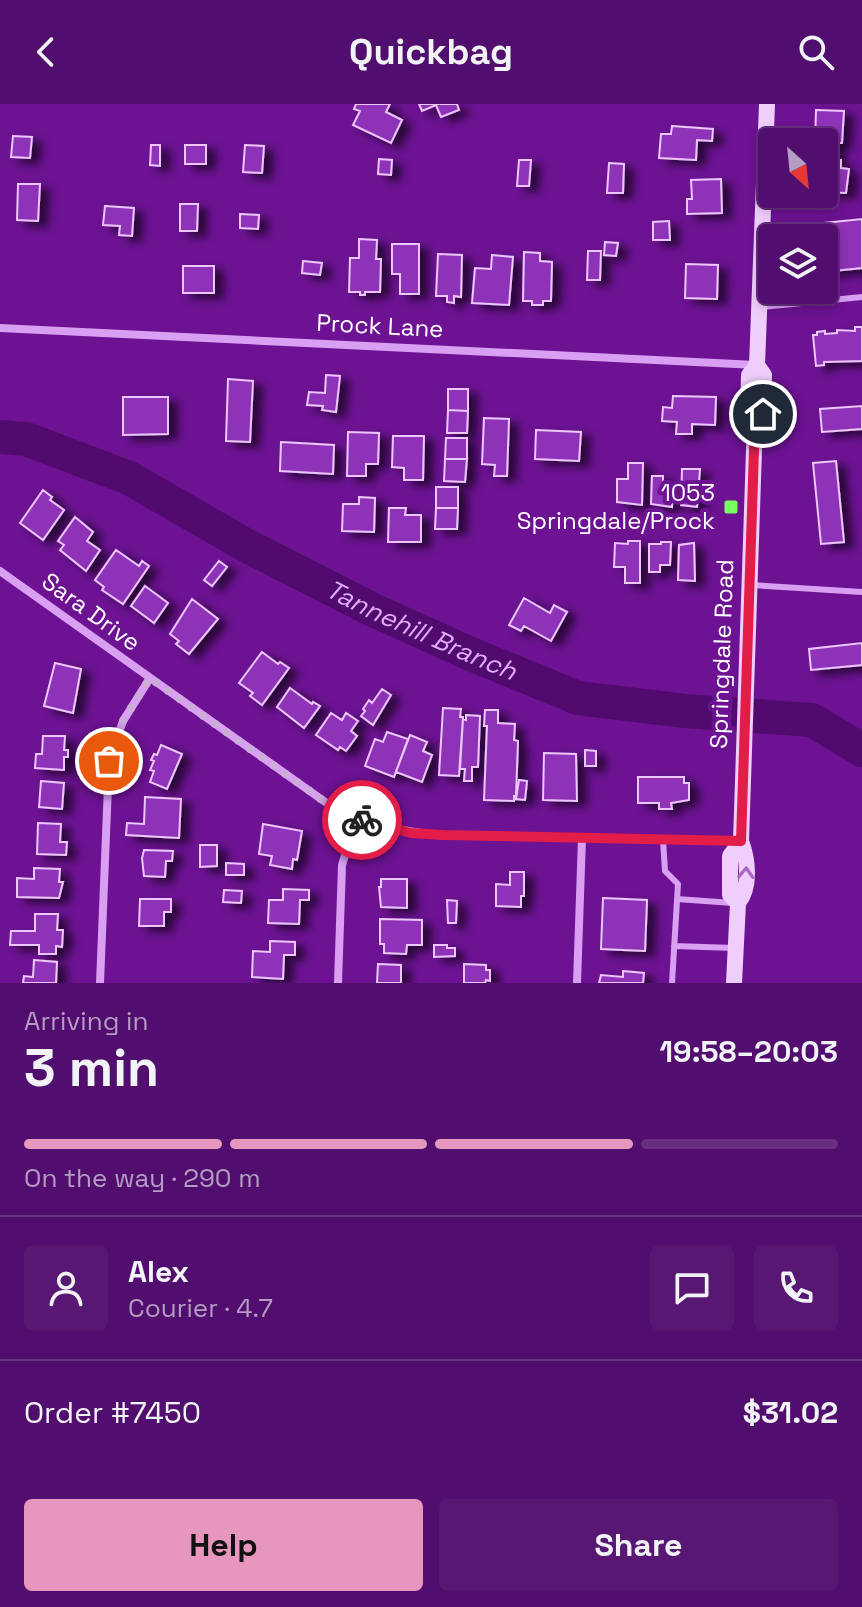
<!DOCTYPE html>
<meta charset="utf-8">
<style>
body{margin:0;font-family:"Space Grotesk",sans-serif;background:#571773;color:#f1f3f6;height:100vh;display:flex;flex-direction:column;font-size:30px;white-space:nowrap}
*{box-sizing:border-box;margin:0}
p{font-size:26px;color:#b49cc2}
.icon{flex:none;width:44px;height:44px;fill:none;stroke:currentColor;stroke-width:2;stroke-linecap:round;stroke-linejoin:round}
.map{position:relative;height:879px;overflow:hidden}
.sheet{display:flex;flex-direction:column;background:#510e6e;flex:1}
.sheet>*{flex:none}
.needle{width:52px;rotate:153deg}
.controls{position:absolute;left:758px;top:24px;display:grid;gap:16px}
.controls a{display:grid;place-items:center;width:80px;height:80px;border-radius:8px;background:#510e6e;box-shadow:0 4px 12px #0003,0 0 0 2px #672e81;font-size:40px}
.pin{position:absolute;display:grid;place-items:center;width:68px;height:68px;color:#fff;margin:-34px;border:4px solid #fff;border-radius:50%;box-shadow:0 2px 8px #0007}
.courier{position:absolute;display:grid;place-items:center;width:80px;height:80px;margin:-40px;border:6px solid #e11d48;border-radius:50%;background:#fff;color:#222;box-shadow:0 2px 10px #0007}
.headline em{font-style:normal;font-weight:800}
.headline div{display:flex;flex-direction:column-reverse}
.headline{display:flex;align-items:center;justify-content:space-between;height:136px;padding:0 24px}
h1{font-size:52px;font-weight:800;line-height:60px}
.bar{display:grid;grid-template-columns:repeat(4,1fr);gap:12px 8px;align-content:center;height:96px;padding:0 24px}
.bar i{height:10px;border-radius:6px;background:#672e81}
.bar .active{background:#e797bd}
.bar p{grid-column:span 4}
.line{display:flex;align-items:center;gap:20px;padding:0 24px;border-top:2px solid #672e81}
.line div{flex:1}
.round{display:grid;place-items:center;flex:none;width:84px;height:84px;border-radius:8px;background:#571773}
.primary-button{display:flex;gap:16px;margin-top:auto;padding:16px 24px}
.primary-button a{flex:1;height:92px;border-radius:8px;background:#e797bd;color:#111;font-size:32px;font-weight:800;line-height:92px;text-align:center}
.primary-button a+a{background:#571773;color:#f1f3f6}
header{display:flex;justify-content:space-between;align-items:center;height:104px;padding:0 24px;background:#510e6e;font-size:36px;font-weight:800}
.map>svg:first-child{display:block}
</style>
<header><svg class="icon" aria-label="back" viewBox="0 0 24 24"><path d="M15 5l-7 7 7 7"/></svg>Quickbag<svg class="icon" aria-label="search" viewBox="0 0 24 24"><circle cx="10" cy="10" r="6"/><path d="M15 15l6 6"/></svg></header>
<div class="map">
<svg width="862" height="879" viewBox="0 0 862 879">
<defs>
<filter id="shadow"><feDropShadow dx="9" dy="5" stdDeviation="4" flood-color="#0009"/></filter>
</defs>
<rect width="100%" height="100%" fill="#6c1292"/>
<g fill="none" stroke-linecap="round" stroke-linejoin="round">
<!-- river -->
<path stroke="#510b6e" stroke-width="34" id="s1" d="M0,333L26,335L129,374L249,443L373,506L473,551L578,594L685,607L812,616L862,646"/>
</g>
<!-- building -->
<path fill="#8e32b7" stroke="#ecc6fd" stroke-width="2" filter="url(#shadow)" d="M356,0H390L386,8L402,16L391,39L353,21L360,7L354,5Z
M419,0H457L459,6L441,13L436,1L422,7Z
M816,6L844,7L842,39H836L835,56H841V64L849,65L846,89L824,88V38H815Z
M672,22L713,25L712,37L697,36L696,56L659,54L661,30H671Z
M13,32L32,33L30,54L11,53Z
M151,41H160V62L150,61Z
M185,41H206V60H185Z
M245,41L264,42L262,69L243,68Z
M379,55L392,56L391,71L378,70Z
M519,56H531L529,82H517Z
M609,59L624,60L623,89H607Z
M721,75L722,109L687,110V95H692L691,76Z
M18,80H40L38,117L17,116Z
M180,100H198L197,127H180Z
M105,102L134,104L132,132L119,131L120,122L103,121Z
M240,110L259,111L258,125L240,124Z
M862,115V164L824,168V134H816L814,120Z
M669,117L670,136H653V118Z
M359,135L377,136L376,155H381L380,188H365V191H360V188H349L350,154H359Z
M605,138L618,139L616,152L604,151Z
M392,140H419V190H400V170H392Z
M588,147H601L600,176H587Z
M524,148L540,149V157L552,158L551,197H543V201H532V197H523Z
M438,150L462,151L461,193L454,192V199L447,198V192H436Z
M492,151L513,153L509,201L472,199L475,164L491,165Z
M303,157L322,159L320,171L302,169Z
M686,160L718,161L717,195L685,194Z
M183,162H214V189H183Z
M855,223H862V257L824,258V261L816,262L813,231H817V228L825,227V230L837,229V226L855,227Z
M326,271L340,272L336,308L322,306L323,302L307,301L309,288L325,289Z
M228,275L253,277L250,338L226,337Z
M448,285H468V307L448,306Z
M673,292L716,293L715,321L692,320V330H676L677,318L662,317L663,303L672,304Z
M123,293H168V330L123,331Z
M862,302V325L822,328L820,305Z
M448,306L468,307L467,329H447Z
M484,314L509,315L507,372H494L495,361L482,360Z
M536,326L581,328L579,357L535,355Z
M348,328L379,329L378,360H366V372H347Z
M393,332H424L423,376H404V364L392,363Z
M446,334H467V355H445Z
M281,338L334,341L333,370L280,367Z
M445,355H467L465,378L444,377Z
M836,357L844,438L821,440L813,359Z
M628,359H643L642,401L617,398V375H628Z
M682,365H700L697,403L681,401Z
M652,372H663V379H673L672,403L651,400Z
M436,383H458V404H436Z
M43,386L52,393L50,396L64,406L43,436L20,419Z
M359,393L375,394L374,428L342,427L343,400H359Z
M389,404H406L405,411H421V438H388Z
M436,404H458L457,425H435Z
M75,413L93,428L87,437L100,446L86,467L60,446L64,441L58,437Z
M628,437H640V479H625V463H614L615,439L628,440Z
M661,438H671L670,461H660V468H649V440H661Z
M694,439L695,477L678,476L679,441Z
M116,446L139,462L142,457L149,462L123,500L102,486L104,483L95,476Z
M219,457L227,463L212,482L204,476Z
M145,482L168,499L154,519L131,502Z
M524,494L550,509L554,501L567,508L551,537L524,522L521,527L509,521Z
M192,495L218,515L189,550L176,540L179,537L170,530Z
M862,539V561L811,566L809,545Z
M262,548L278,560L280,558L289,564L262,601L250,592L253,589L239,579Z
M55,559L81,565L73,609L44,602Z
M290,584L312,600L313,598L320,602L304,624L277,603Z
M382,585L391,591L373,621L361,612L365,607L363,605L369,596L372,599Z
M443,604L461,605L460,613H463L459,672L439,671Z
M485,606H498V619L515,620L514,636L518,637L516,692H514V697L484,696L487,622H484Z
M331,609L342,616L346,609L358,617L351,627L357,632L346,647L340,643L338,646L316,631Z
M466,611L480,612L478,663H472V677H464L465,665H460L463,615L466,616Z
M387,628L408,635L394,673L365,662L375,635L383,638Z
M410,631L427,638L423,647L432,651L422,678L396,668Z
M43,632H65L64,646H68V653H64V666L35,664L36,650H42Z
M161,641L182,650L167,685L150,678L154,667L150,666L154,657L151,656L154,650L157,651Z
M585,646L596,647V662H585Z
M544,649L576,650L577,697L543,696Z
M638,673H684V679H689V696L671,699L672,705H659V699H638Z
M519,676L527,677L525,696L516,695Z
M41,677L64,679L62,705L39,703Z
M145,693L181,695L179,734L126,731L127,719L144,720Z
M38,719L61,720L60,738H67L66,751L37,750Z
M263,720L302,727L297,756L293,755L292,765L270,761L272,752L259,750Z
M200,741H217V762L200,763Z
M144,746L173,747L172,757H166L165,773L144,772L142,754Z
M226,759L244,760V771H226Z
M34,764L60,765L59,778H63L59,794L17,793V774L34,775Z
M510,768H524V792H521V803L496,802V780L510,781Z
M381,775H407V804L381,803L379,783H381Z
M283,785L309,786V796H300L299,820L268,819L269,796H283Z
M224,786L242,787L241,799L223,798Z
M603,794L647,796L645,847L601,845Z
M140,795H171V808H164V822H139Z
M447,796L457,797L456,819H448Z
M35,810H58L57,826H63L62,843L56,842V850H39V841H10L11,827H35Z
M380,815L422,816V841H407L406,850L384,849V840H380Z
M270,837L295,838V851H284L283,875L252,873L253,847L270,848Z
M434,841H447V844H455V852L434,853Z
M34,856L57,858L56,879H23L24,872L33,873Z
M378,860L401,861V879H377Z
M464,860L486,861V866H490V877L486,876L485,879H464Z
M623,867L644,869L643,879H599L601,871L623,873Z"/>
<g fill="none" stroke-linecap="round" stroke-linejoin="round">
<!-- lane -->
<path stroke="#d89ff2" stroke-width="6" d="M762,203L862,193
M752,481L862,488
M663,736L665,767L678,780L672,879
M677,795L733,799
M674,842L734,844"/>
<!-- street -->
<path stroke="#d89ff2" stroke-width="8" d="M0,224L756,261
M0,467L328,700C366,719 401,728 443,731L740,737
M100,879L109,657L123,617L150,574
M338,879L342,761L357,714
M577,879L582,734"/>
<!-- secondary -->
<path stroke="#efcefc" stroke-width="16" d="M755,316L748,311L749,271L757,261L767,0
M738,799L730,791V752L741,737
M734,879L738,799C751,783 748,756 741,737L755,316L763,310L764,271L757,261"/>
</g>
<!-- one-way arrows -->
<defs><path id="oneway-chevron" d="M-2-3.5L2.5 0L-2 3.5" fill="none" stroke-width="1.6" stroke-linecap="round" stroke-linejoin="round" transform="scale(2)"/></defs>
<use stroke="#a767c2" href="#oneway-chevron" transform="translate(746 769) rotate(-87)"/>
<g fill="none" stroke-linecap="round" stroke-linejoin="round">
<!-- done -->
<path stroke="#ccacd9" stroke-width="8" stroke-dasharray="0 14.4" d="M109,657L123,617L150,574L328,700L362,716"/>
<!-- route -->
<path stroke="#e11d48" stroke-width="10" d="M362,716L411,729L443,731L741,737L755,316L763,310"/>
</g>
<!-- markers -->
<rect fill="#78ff60" stroke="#6c1292" stroke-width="3" x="723" y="395" width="16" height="16" rx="4"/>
<g text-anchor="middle" stroke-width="8" stroke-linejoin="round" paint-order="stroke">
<!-- street labels -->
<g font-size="24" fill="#fff" stroke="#6c1292">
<text transform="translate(380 222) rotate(3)" y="8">Prock Lane</text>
<text transform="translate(91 508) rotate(36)" y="8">Sara Drive</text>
<text transform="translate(722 550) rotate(-88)" y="8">Springdale Road</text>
</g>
<!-- poi labels -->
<g font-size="24" fill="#fff" stroke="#6c1292" text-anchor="end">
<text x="715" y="397">1053<tspan x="715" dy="28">Springdale/Prock</tspan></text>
</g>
<!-- water labels -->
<g font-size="26" font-style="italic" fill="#e0abf9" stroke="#6c1292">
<text dy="9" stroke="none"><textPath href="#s1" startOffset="466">Tannehill Branch</textPath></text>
</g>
</g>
</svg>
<div class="controls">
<a><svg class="needle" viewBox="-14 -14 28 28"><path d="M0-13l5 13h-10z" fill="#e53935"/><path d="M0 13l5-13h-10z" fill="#b49cc2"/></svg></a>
<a><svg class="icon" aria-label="layers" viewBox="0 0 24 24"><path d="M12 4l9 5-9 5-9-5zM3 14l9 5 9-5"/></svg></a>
</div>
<div class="pin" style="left:109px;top:657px;background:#ea580c"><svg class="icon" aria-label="bag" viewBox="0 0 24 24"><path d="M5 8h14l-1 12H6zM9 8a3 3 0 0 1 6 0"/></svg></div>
<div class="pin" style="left:763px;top:310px;background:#1f2937"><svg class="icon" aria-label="home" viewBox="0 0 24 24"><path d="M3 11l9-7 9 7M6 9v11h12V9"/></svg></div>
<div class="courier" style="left:362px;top:716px"><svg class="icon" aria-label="bike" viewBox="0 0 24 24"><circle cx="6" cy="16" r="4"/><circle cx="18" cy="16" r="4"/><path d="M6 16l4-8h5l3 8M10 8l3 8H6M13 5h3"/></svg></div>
</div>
<section class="sheet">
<div class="headline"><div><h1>3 min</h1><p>Arriving in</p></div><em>19:58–20:03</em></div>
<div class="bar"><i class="active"></i><i class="active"></i><i class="active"></i><i></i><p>On the way · 290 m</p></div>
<div class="line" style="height:144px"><a class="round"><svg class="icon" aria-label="person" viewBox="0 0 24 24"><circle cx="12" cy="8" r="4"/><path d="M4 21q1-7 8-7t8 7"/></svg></a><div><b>Alex</b><p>Courier · 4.7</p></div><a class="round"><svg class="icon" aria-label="chat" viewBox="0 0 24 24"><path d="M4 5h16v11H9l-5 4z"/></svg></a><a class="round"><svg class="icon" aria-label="phone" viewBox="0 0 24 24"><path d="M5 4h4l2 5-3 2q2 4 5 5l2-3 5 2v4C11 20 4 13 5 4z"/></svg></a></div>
<div class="line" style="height:104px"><div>Order #7450</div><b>$31.02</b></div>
<div class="primary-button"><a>Help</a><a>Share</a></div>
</section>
